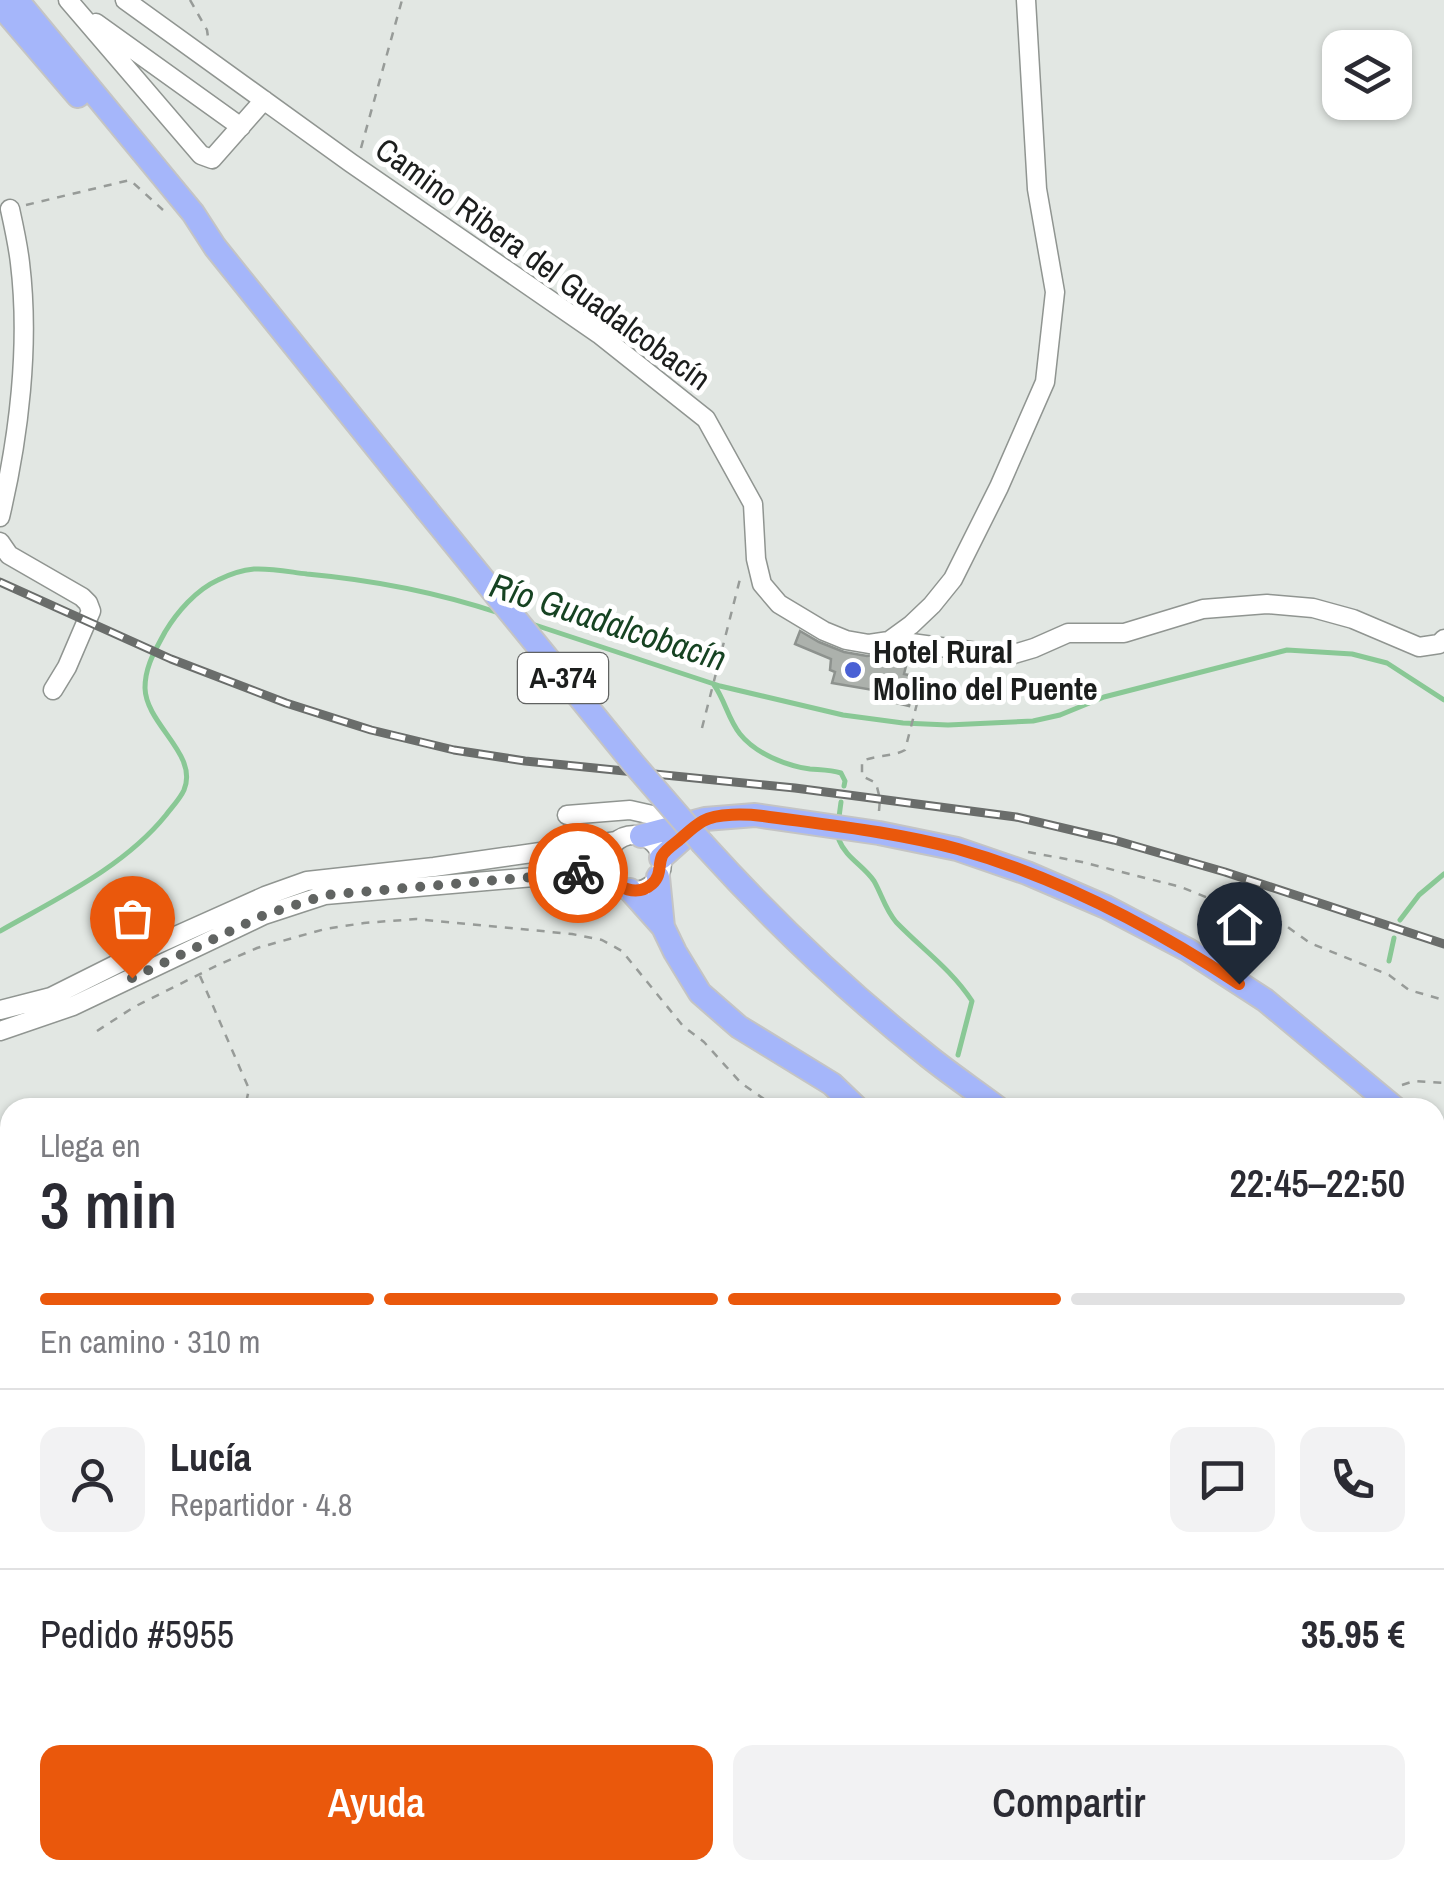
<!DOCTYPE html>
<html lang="es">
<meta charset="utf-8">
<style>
body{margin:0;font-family:"Archivo Narrow",sans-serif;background:#f2f2f3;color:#2b2b33;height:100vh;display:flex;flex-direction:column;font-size:38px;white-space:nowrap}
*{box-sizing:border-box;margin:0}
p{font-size:32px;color:#7c7c81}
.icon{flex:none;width:55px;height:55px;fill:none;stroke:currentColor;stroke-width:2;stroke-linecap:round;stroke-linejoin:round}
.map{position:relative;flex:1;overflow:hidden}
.side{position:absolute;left:0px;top:1098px;width:1445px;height:782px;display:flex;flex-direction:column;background:#fff;border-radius:30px 30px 0 0;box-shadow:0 2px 8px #0004}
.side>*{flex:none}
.tools{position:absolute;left:1322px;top:30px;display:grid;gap:20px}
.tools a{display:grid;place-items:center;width:90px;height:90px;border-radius:20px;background:#fff;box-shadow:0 2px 8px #0004;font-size:50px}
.pin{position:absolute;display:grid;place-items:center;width:85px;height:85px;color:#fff;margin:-102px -42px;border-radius:50% 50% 50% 0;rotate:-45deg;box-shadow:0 0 10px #0007}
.pin .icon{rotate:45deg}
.courier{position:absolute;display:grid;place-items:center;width:100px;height:100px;margin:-50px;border:8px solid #ea580c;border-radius:50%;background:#fff;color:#222;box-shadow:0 2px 12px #0007}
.head em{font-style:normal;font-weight:600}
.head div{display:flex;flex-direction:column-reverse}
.head{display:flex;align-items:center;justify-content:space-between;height:170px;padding:0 40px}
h1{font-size:65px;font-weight:600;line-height:75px}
.bar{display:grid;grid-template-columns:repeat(4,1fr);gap:15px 10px;align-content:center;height:120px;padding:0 40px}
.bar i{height:12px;border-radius:8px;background:#e1e1e2}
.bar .selected{background:#ea580c}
.bar p{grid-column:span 4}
.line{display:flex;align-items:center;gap:25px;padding:0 40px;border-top:2px solid #e1e1e2}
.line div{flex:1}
.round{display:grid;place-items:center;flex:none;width:105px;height:105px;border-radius:20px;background:#f2f2f3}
.button{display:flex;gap:20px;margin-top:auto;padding:20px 40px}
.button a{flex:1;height:115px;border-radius:20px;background:#ea580c;color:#fff;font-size:40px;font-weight:600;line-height:115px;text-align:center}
.button a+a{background:#f2f2f3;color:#2b2b33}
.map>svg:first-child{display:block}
</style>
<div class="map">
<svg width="1444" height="1878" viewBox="0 0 1444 1878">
<rect width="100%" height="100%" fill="#e2e7e3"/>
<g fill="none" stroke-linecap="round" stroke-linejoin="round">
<!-- stream -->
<path stroke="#89c895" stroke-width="5" d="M529,623L720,686L843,715L903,723L948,725L1033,721L1060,715L1104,697L1287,650L1352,654L1387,663L1444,700
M714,685C725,700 728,719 740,734C755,753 786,766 810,769C821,770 831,770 841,773L845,781L844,786
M839,817L841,802
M839,840C846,858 863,865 874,881C882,895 885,909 896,922C922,949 951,969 972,1001L958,1055
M1400,920L1419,895L1444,874
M0,931C58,898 124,867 166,815C172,807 180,799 184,790C199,754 146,725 145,688C145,666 155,651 165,632C177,612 196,590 218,580C228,575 243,570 254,569C271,568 290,572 307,574C373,580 436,592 499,613
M1389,961L1394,938
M950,1108L951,1103
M1078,1870L1082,1878
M595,1878L599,1870"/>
</g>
<!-- building -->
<path fill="#acb1ac" stroke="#8d928e" stroke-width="2.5" d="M800,631L819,642L844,652L867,656L885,654L908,658L904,674L918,677L909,706L892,702L891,693L832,683L835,672L830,670L831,659L795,644Z"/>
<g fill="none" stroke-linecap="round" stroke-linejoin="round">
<!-- minor casing -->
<g stroke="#909591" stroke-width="21">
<path id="minor" d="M68,0L201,155L212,159L264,100
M125,0L351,163L599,334L706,419L753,504L756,559L762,584L779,604L824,631L846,640L869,644L889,641L911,643L1007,656L1034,648L1068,633H1124L1203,609L1267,604L1313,608L1353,619L1419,647L1439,644L1444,639
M96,23L241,127
M0,517C19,437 30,345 20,263C18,245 14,227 10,209
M0,542L9,555L82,597L88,603L91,611L67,667L53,690
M889,641L911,625L932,605L953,579L999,487L1045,382L1055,292L1037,189L1026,0
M567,815L630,810L688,823
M606 863a28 28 0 1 1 56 0a28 28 0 1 1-56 0Z
M0,1010L51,997L151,947L265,896L307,881L434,867L617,841
M0,1031L73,1006L264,915L325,895L569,874L608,873"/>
</g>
<!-- major casing -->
<g stroke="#c4c4c4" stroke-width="26">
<path id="major" d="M17,0L193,213L215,247L426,509
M0,5L78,96
M641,836L705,819L755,815L879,833L957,849L1027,873L1106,907L1188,950L1265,1000L1395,1108
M703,844C770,918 844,989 923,1052C947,1072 973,1089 998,1108
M661,858L699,824
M658,877L663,927
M630,890L663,927L675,952L700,993L739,1027L832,1084L857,1108
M1435,1140L1444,1147
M1435,1348L1444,1352"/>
</g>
<!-- path -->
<path stroke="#979b98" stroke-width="2.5" stroke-dasharray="8 8" stroke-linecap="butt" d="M190,0L207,30L208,37
M361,148L402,0
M26,205L130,180L163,210
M702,728L741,575
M879,811L880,799L876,783L862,776V761C876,755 892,757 905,750L928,661
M1028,852L1082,862L1181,887L1223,904L1278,920L1310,943L1389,975L1409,990L1444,1000
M200,976L249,1089L246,1103L242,1108
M97,1031L134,1007L218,965L257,948L325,929L364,923L416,919L572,934L602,940L622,951L683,1026L704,1042L741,1083L777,1108
M1402,1085L1414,1081L1444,1083
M0,1214L10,1210
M0,1222L10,1262
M1435,1441H1444
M1435,1471L1444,1483
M0,1530L10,1533
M0,1868L17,1878
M1019,1870L1023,1878
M7,1878L16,1870
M817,1878L820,1870"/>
<!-- minor -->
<use href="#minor" stroke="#fff" stroke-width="18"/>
<!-- major -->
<use href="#major" stroke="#a5b6fa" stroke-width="22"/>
<!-- rail casing -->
<g stroke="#6a6d6b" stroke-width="9">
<path id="rail" d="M0,582L171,659L286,703L371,730L454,750L525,761L795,788L1016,817L1114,840L1225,872L1444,944"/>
</g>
<!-- rail -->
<use href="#rail" stroke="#fff" stroke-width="5" stroke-dasharray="15" stroke-linecap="butt"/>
<!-- major-bridge casing -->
<g stroke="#c4c4c4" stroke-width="26" stroke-linecap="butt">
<path id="major-bridge" d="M426,509L633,763L703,844"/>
</g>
<!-- major-bridge -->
<use href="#major-bridge" stroke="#a5b6fa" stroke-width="22"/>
</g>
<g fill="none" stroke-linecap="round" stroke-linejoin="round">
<!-- done -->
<path stroke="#616462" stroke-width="10" stroke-dasharray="0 18" d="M132,978L264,915L326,895L578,873"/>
<!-- route -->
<path stroke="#ea580c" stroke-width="12" d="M578,873H608C617,889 637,897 652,884C662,875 658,865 662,856C665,850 674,844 679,840C686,834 694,826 703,821C717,813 746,814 763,816C828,825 895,832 958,849C1058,877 1153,927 1239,984"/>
</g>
<!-- markers -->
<circle fill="#4a61d5" stroke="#fff" stroke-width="4" cx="853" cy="670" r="10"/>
<g text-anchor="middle" stroke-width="10" stroke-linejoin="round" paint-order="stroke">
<!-- shield labels -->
<rect fill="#fff" stroke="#606261" stroke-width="2.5" x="518" y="653" width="90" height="50" rx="8"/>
<g font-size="30" font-weight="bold" fill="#1c1e1d">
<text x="563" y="688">A-374</text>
</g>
<!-- street labels -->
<g font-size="32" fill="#1c1e1d" stroke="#fff">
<text transform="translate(543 264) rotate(36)" y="11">Camino Ribera del Guadalcobacín</text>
</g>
<!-- poi labels -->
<g font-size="32" font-weight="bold" fill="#1c1e1d" stroke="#fff" text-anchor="start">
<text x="873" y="663">Hotel Rural<tspan x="873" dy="37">Molino del Puente</tspan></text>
</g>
<!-- water labels -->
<g font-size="35" font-style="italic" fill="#164322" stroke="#fff">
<text transform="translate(608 622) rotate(18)" y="12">Río Guadalcobacín</text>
</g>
</g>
</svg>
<div class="tools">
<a><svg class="icon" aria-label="layers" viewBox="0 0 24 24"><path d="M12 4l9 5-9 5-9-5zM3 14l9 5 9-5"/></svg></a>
</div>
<div class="pin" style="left:132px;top:978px;background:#ea580c"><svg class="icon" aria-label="bag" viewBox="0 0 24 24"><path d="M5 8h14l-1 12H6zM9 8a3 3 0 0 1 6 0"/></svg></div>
<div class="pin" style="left:1239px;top:984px;background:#1f2937"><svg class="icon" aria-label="home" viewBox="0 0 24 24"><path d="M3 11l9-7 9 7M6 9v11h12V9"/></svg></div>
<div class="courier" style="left:578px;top:873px"><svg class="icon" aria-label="bike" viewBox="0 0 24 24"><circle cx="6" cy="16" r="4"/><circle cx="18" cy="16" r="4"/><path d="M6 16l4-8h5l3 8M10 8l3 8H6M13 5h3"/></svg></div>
<section class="side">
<div class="head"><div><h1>3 min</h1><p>Llega en</p></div><em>22:45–22:50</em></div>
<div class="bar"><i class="selected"></i><i class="selected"></i><i class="selected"></i><i></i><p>En camino · 310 m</p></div>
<div class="line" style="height:180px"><a class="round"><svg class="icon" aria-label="person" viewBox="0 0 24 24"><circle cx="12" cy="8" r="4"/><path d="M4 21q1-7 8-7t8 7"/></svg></a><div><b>Lucía</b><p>Repartidor · 4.8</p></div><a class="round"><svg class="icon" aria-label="chat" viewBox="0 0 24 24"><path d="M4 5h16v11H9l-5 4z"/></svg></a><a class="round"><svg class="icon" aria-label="phone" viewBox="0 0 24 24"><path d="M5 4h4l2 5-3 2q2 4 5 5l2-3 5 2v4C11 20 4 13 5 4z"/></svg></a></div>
<div class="line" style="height:130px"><div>Pedido #5955</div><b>35.95 €</b></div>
<div class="button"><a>Ayuda</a><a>Compartir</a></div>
</section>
</div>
